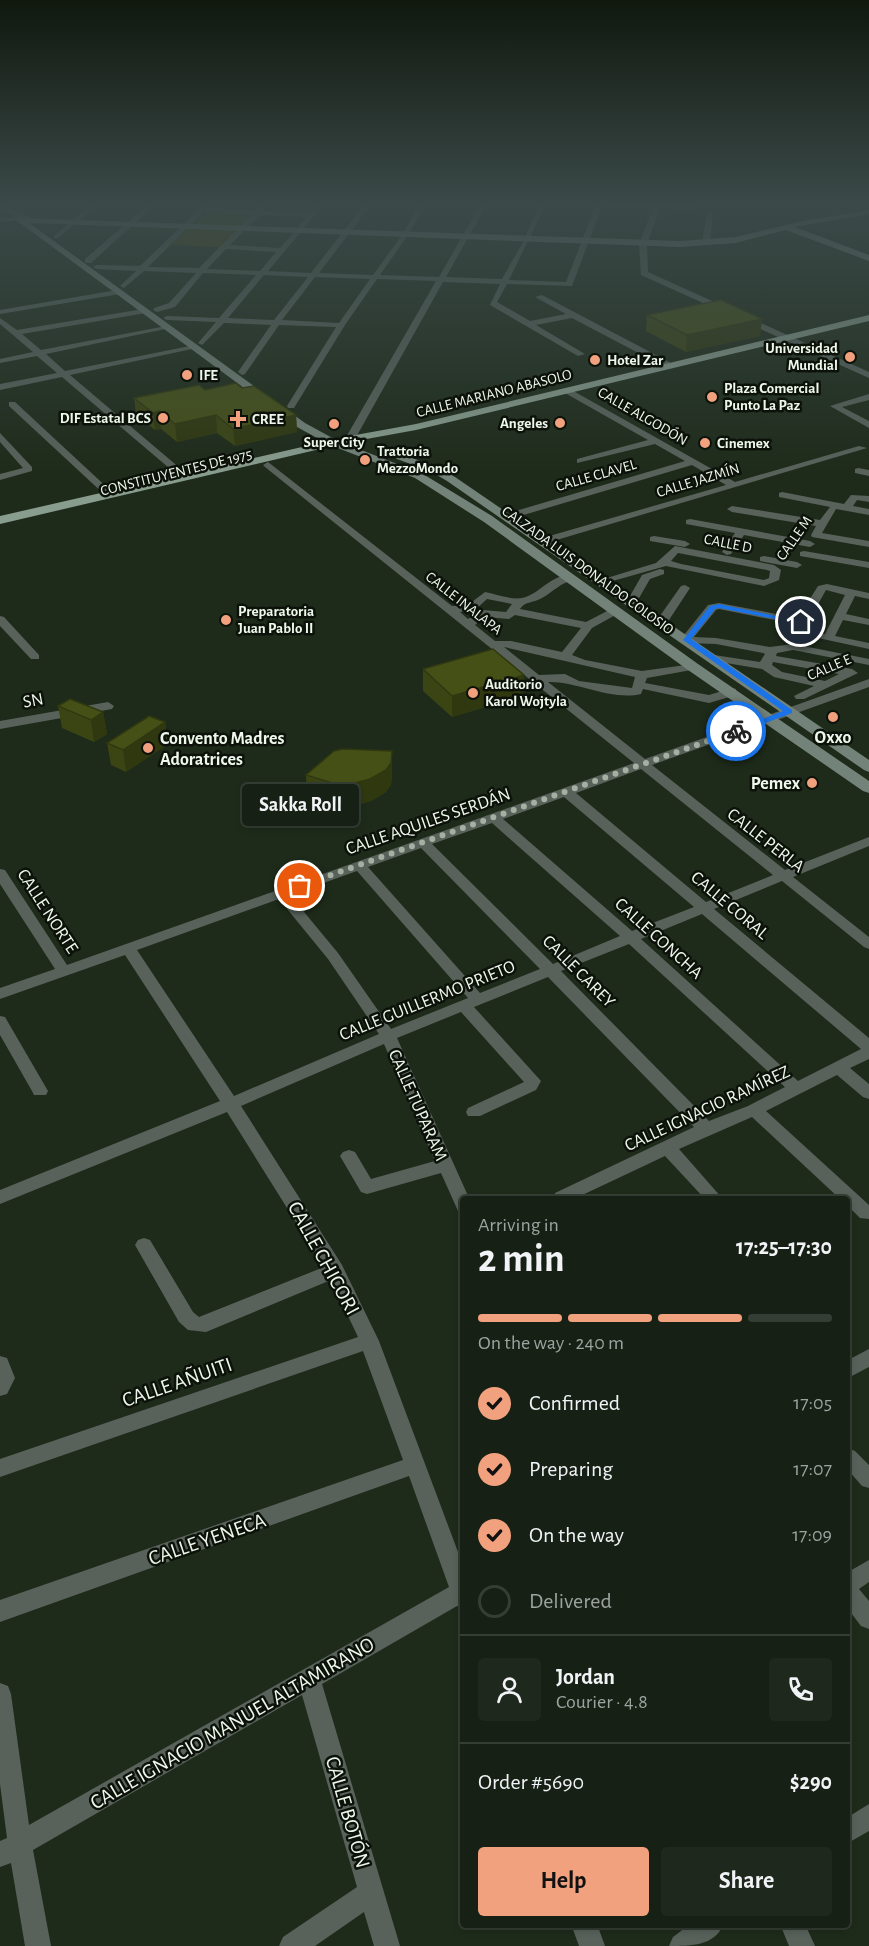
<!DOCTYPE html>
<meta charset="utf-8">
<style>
body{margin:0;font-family:"Alegreya Sans",sans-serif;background:#1f281d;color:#f1f3f6;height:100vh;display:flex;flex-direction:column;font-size:22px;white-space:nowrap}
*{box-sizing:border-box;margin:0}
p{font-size:20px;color:#9ea3a0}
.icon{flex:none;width:33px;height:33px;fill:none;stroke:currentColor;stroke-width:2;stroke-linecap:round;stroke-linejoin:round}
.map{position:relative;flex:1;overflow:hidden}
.details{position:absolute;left:460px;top:1196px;width:390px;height:732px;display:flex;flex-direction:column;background:#162014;border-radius:6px;box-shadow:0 3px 9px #0003,0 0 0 2px #353e34}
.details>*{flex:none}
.pin{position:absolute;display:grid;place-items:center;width:51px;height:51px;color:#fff;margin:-26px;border:3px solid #fff;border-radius:50%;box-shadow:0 2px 6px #0007}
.courier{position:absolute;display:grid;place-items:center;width:60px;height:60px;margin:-30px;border:4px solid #1a73e8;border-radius:50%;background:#fff;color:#222;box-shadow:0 2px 8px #0007}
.bubble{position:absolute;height:42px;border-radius:6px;background:#162014;box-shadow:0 3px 9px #0003,0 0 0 2px #353e34;font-size:20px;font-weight:700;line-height:42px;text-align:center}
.summary em{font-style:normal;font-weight:700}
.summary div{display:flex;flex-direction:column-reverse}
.summary{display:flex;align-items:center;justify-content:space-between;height:102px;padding:0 18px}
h1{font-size:39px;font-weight:700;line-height:45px}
.bar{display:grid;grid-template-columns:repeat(4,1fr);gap:9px 6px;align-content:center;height:72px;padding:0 18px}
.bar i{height:8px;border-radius:4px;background:#353e34}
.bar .on{background:#f1a17d}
.bar p{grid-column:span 4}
.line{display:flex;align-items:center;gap:15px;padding:0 18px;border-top:2px solid #353e34}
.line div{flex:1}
.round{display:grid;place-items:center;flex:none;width:63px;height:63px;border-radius:6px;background:#1f281d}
ol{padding:0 18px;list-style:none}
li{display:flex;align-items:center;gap:18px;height:66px}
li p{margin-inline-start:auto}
li .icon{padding:6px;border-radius:50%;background:#f1a17d;color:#111;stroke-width:4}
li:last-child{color:#9ea3a0}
li i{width:33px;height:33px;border:3px solid #353e34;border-radius:50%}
.primary-button{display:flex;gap:12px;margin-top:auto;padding:12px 18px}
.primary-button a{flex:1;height:69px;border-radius:6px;background:#f1a17d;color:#111;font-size:24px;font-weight:700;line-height:69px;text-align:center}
.primary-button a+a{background:#1f281d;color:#f1f3f6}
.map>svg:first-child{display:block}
</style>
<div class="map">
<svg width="869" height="1946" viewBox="0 0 869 1946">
<rect width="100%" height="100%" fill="#1e2b1a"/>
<!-- green -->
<path fill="#4c4405" d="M207,212L250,214L238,227L194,225Z
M188,228L236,230L219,247L171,245Z"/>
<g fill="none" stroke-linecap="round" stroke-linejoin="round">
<!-- street -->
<path fill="#58625b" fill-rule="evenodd" d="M151,202H158L91,263H85V259Z
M207,202H214L208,208L256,210L264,202H271L263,211L310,213L319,202H326L268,271L311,273L366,202H373L319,273L373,275L402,235L420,202H427L408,235L380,275L439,277L482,202H488L446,277L502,279L524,240L540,202L693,206L691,209L660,208L647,244L648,272L869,372V378L641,275L639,244L653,208L602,206L572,286L507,284L497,302L530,321L566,314L535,297L542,295L673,364V368H667L572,318L536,325L585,354L578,356L490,305L500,284L443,282L355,439L347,441L345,439L436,281L377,279L345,325L294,408H288L287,406L336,327L279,325L245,374L242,375L238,372L271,325L224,323L202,345L198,343L216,322L167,320L163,318L167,316L219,318L256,275L203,273L175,307L157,312L153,310L154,308L169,303L196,273L144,271L124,288L120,286L136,271L97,269L93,267L97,265L140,266ZM546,204L595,206L566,282L509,280ZM204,212L252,214L199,268L148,267ZM260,215L307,217L280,248L230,245ZM226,249L276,252L260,271L207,269ZM264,275L308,277L274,320L228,318ZM315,277L370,279L339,323L282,320Z
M92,204L97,205L58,238H54V236Z
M2,205L35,219L36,220L33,222L21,218L23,220L0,222V218H14V215L0,209Z
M710,211L713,213L710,243L706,245L702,243L707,213Z
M117,290H120V294L0,314V310Z
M143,309L147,311L146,313L22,334L41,350L166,326L170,328L46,354L65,371L195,345V349H192L70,375L188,475V479H182L62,377L0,390V384L57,373L37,356L0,363V359L33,352L0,324V318L17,330Z
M568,388L735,482L859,446L867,448L543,544L538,541L539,539L726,485L692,465L510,519H502V515L685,461L655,444L577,463V459L648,440L565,393V389Z
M869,394V400L842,407L869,421V428L830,406Z
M9,402H15L112,492V496H106L9,406Z
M0,433L32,467V471L0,480V474L23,468L0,442Z
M268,462L452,606L468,605L485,592C496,594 511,600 522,598C541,594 552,572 573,576V580C559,584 554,591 542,598C534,603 525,601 520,609L586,622L611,609H619V613L592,628L572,655L585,660L642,671L693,664L697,665V669L647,678L645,683L709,695L732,688L736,689V695L709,703L643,689L641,694C611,701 577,681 548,682L645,759L869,679V687L652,765L785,870L869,837V846L793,877L869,937V949L864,947L782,881L714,909L869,1038V1059L850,1068L869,1084V1099L863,1097L837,1075L766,1111L869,1205V1219L860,1218L848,1206V1198H839L752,1117L679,1149L722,1198H704L665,1156L576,1198H553L555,1193L694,1127L548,977L474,1007L541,1081L536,1090L480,1116H468L466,1112L468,1108L524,1082L461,1012L397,1038L469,1198H464V1213L458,1211L441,1173L367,1194L361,1192L340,1156L343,1152L349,1150L355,1152L371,1179L435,1161L384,1044L241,1106L342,1265L379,1341L464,1568V1608L457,1606L322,1684L400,1946H374L364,1912L315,1946H279L283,1937L357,1887L302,1695L33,1850L51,1946H25L11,1863L0,1867V1841L7,1838L0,1784V1683L8,1686L11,1694L29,1825L449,1587L409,1476L0,1622V1600L403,1460L363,1351L0,1477V1459L358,1337L331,1280L206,1332L188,1330L179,1322L135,1245L138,1240L144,1238L150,1240L193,1312L199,1317L324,1267L227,1112L0,1204V1190L220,1101L125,955L0,999V988L55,969L0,884V869L5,870L67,965L634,763L265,467L263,465ZM487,599L512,604L506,612L483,610L468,619L460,612L475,610ZM515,615L581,628L562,652L511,641H495L475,625L485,617L509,619ZM504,647L635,677L632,688L579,681L565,674L539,675ZM641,769L773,875L706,902L576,793ZM564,797L694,907L632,931L503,819ZM492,823L620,936L553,964L432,844ZM421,848L540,969L480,993L368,867ZM357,871L468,998L391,1029L338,953L290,895ZM279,899L328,959L379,1034L234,1096L137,950ZM702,914L861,1049L798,1081L641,939ZM629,944L785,1087L748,1106L709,1121L561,971Z
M858,468L869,470V476L855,473V469Z
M782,492L844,504L851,495L869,496V502L857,500L853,506L869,509V515L836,509L822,533L869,541V547L812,537L811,535L816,526L732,512L727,509L732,506L820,520L830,507L779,497V493Z
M690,519L810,541L815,544L810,547L744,535L731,554L727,555L722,552L735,533L686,524V520Z
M654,536L685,541L690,544L685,547L650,541V537Z
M675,546L774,565L781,570L779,580L764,586L666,566L602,584L597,581L656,563ZM678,553L767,570L770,571L769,578L764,580L681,564L671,561Z
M804,551L869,562V568L800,556V552Z
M764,556L797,562L802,565L797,568L760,561V557Z
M660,569L664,570V574L650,579L635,605H627L626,603L642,575Z
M827,584L869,593V599L855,596L846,614L869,619V625L843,620L835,636L869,643V649L795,633L792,628L795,624L719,609L716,610L694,637L716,638L770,647L793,644L869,659V665L793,650L777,653L776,656L852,669L858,673L804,699H796L794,696L814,686L774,677L762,669L714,661L708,658L714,655L760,662L765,654L763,653L716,644L686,643L680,640L708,605L719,603L798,618L818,586ZM826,590L845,595L825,634L804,629ZM773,662L839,674L825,681L782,672L772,665Z
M685,585L690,588L667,623L665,625H657L655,623L681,586Z
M0,616L4,617L39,655V659H31L0,626Z
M108,702L114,706L112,709L0,729V721Z
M0,1016L5,1017L48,1091L46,1095H34L32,1091L0,1035Z
M869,1349V1367L848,1378V1360Z
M0,1356L7,1358L15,1378L7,1394L0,1396Z
M848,1448L855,1451L869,1465V1488L862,1486L848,1470Z
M869,1560V1582L859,1589L869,1601V1629L861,1626L848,1609V1572Z
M869,1804V1831L848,1843V1817Z
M571,1924H597L605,1946H579Z
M690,1924H724C714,1946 692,1946 669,1946L673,1937Z
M780,1924H805L815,1946H789Z"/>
<!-- secondary -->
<path fill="#748379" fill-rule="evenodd" d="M869,210V214L795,227L869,255V261L786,230L735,243L680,247L29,223L305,423L338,441L423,474L492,516L698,664L869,781V793L863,791L688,670L484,522L415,478L330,445L297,427L16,220L20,218L680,241L735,237L803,221Z
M401,454L440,468L455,477L869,760V772L864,770L447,481L432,472L397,459L395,457Z"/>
<!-- primary -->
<path fill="#899d8f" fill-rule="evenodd" d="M869,315V321L416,430L350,442L0,524V516L350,436L416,424Z"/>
</g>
<!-- wall -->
<path fill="#3b4514" d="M647,315L762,319L760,336L686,352L646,331Z
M242,388L296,415L297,432L235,446L217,433L177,442L161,429L155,430L136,415L134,398Z
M423,669L524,675L523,696L452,717L423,691Z
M58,706L103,712L107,734L94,742L62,728Z
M165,722L168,744L126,772L111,765L107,743Z
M392,773L391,785L386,792L371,801L356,805L333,806L307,797L306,775Z"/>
<!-- shaded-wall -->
<path fill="#303810" d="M762,319L760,336L686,352L687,335Z
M159,411L161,429L155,430L153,413Z
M216,415L217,433L177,442L175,424Z
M296,415L297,432L235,446L233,429Z
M524,675L523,696L452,717V696Z
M103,712L107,734L94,742L91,720Z
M165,722L168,744L126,772L123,750Z
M392,751V773L391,785L386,792L371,801L356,805L355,783Z"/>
<!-- building -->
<path fill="#455017" stroke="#303810" stroke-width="1.5" d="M721,300L762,319L687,335L647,315Z
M236,383L242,388L254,386L296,415L233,429L216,415L175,424L159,411L153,413L134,398L199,385L205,390Z
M493,649L524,675L452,696L423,669Z
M70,699L103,712L91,720L58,706Z
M149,716L165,722L123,750L107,743Z
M343,749L392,751L391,763L386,770L370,779L355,783H332L306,775L334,751Z"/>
<!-- sky -->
<linearGradient id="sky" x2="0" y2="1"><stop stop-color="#10180e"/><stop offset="0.43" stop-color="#3b4a49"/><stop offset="1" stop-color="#3b4a49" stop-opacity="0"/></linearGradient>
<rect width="869" height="475" fill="url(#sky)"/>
<!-- route -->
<path fill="#1a73e8" d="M719,604L804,622L801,624L719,608L715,609L691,639L792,710V713L739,733L732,731L783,711L683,640L710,606Z"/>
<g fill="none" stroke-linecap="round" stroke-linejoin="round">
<!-- done -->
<path stroke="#a5b0a2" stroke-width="6" stroke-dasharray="0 10.8" d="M300,886L736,731"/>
</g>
<!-- markers -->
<g fill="#f1a17d" stroke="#0c120a" stroke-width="2">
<circle cx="850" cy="357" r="6"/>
<circle cx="595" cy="360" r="6"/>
<circle cx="187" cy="375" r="6"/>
<circle cx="712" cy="397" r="6"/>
<circle cx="163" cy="418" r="6"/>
<path d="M235 410h6v6h6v6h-6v6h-6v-6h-6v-6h6z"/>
<circle cx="560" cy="423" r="6"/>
<circle cx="334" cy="424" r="6"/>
<circle cx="705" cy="443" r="6"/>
<circle cx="365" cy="460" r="6"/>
<circle cx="226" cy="620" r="6"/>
<circle cx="473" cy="693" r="6"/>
<circle cx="833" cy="717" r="6"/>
<circle cx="148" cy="748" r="6"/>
<circle cx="812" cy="783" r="6"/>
</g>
<g text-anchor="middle" stroke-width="5" stroke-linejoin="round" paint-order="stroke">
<!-- far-poi labels -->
<g font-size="15" font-weight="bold" fill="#eef7eb" stroke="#0c120a" text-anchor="start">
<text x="838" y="353" text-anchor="end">Universidad<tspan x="838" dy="17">Mundial</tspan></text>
<text x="607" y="365">Hotel Zar</text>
<text x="199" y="380">IFE</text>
<text x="724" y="393">Plaza Comercial<tspan x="724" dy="17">Punto La Paz</tspan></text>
<text x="151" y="423" text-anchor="end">DIF Estatal BCS</text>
<text x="252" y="424">CREE</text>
<text x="548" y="428" text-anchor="end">Angeles</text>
<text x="334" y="447" text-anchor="middle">Super City</text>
<text x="717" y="448">Cinemex</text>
<text x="377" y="456">Trattoria<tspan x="377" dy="17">MezzoMondo</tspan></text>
<text x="238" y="616">Preparatoria<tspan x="238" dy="17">Juan Pablo II</tspan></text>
<text x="485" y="689">Auditorio<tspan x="485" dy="17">Karol Wojtyla</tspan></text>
</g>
<!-- far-street labels -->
<g font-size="15" fill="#eef7eb" stroke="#0c120a">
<text transform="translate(494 393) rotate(-14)" y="5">CALLE MARIANO ABASOLO</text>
<text transform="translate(643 416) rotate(30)" y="5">CALLE ALGODÓN</text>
<text transform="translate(176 472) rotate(-14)" y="5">CONSTITUYENTES DE 1975</text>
<text transform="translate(596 475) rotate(-16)" y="5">CALLE CLAVEL</text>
<text transform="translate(698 480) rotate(-17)" y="5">CALLE JAZMÍN</text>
<text transform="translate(794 538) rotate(-55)" y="5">CALLE M</text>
<text transform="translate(728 543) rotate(11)" y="5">CALLE D</text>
<text transform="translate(588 570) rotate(36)" y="5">CALZADA LUIS DONALDO COLOSIO</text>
<text transform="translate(464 603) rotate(38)" y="5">CALLE INALAPA</text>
<text transform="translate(829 667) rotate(-23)" y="5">CALLE E</text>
</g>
<!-- street labels -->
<g font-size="18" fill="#eef7eb" stroke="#0c120a">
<text transform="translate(33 700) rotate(-11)" y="6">SN</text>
<text transform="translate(428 821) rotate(-19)" y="6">CALLE AQUILES SERDÁN</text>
<text transform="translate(766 840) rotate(38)" y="6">CALLE PERLA</text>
<text transform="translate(730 905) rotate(40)" y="6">CALLE CORAL</text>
<text transform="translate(48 911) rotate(57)" y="6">CALLE NORTE</text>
<text transform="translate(659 938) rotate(42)" y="6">CALLE CONCHA</text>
<text transform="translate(579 971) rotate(45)" y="6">CALLE CAREY</text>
<text transform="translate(427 1000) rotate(-22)" y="6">CALLE GUILLERMO PRIETO</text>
<text transform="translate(418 1105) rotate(66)" y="6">CALLE TUPARAM</text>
<text transform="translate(707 1108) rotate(-25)" y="6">CALLE IGNACIO RAMÍREZ</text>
</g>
<!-- poi labels -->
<g font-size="18" font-weight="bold" fill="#eef7eb" stroke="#0c120a">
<text x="833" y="743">Oxxo</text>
<text x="160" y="744" text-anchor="start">Convento Madres<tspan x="160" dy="21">Adoratrices</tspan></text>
<text x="800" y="789" text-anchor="end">Pemex</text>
</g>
<!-- near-street labels -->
<g font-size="21" fill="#eef7eb" stroke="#0c120a">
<text transform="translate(324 1258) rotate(61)" y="7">CALLE CHICORI</text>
<text transform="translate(177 1382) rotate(-19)" y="7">CALLE AÑUITI</text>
<text transform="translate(207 1539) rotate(-19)" y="7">CALLE YENECA</text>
<text transform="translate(232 1723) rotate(-30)" y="7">CALLE IGNACIO MANUEL ALTAMIRANO</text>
<text transform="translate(348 1812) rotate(74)" y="7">CALLE BOTÓN</text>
</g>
</g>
</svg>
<div class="pin" style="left:300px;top:886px;background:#ea580c"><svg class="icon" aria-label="bag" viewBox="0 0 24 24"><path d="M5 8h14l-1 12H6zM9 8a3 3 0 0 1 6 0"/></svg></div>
<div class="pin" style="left:801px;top:622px;background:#1f2937"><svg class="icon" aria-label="home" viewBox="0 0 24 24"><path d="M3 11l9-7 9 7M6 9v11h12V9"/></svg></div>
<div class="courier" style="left:736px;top:731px"><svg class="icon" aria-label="bike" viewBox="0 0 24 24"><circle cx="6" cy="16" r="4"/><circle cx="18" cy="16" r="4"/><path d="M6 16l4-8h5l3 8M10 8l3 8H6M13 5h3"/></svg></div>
<div class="bubble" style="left:242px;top:784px;width:117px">Sakka Roll</div>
<section class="details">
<div class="summary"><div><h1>2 min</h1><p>Arriving in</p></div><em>17:25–17:30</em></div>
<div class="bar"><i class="on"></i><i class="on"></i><i class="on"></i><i></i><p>On the way · 240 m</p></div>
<ol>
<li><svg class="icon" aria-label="check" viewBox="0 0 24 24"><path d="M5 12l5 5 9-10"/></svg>Confirmed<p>17:05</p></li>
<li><svg class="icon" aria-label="check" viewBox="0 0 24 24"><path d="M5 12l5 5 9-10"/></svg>Preparing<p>17:07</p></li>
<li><svg class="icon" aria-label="check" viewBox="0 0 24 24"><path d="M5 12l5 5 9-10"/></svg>On the way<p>17:09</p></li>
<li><i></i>Delivered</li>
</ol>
<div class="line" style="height:108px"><a class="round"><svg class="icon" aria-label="person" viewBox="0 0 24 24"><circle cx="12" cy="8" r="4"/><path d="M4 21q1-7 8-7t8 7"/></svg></a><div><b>Jordan</b><p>Courier · 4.8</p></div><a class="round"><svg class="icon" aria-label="phone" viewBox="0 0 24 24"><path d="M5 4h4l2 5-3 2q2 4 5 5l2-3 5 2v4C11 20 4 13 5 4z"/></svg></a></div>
<div class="line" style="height:78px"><div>Order #5690</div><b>$290</b></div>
<div class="primary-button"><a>Help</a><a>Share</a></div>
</section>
</div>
